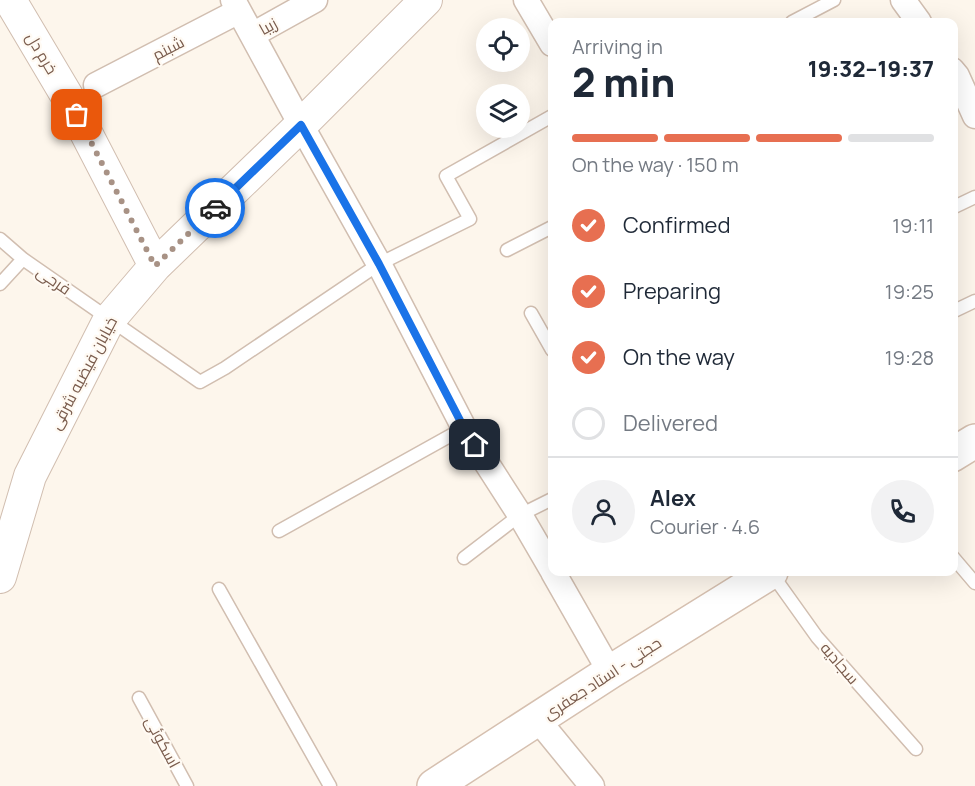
<!DOCTYPE html>
<meta charset="utf-8">
<style>
body{margin:0;font-family:Manrope,Cairo,sans-serif;background:#f2f2f3;color:#1f2937;height:100vh;display:flex;flex-direction:column;font-size:22px;white-space:nowrap}
*{box-sizing:border-box;margin:0}
p{font-size:20px;color:#747a83}
.icon{flex:none;width:33px;height:33px;fill:none;stroke:currentColor;stroke-width:2;stroke-linecap:round;stroke-linejoin:round}
.map{position:relative;flex:1;overflow:hidden}
.sheet{position:absolute;left:548px;top:18px;width:410px;height:558px;display:flex;flex-direction:column;background:#fff;border-radius:12px;box-shadow:0 6px 24px #0002}
.sheet>*{flex:none}
.controls{position:absolute;left:476px;top:18px;display:grid;gap:12px}
.controls a{display:grid;place-items:center;width:54px;height:54px;border-radius:50%;background:#fff;box-shadow:0 6px 24px #0002;font-size:30px}
.pin{position:absolute;display:grid;place-items:center;width:51px;height:51px;color:#fff;margin:-26px;border-radius:12px;box-shadow:0 3px 9px #0006}
.courier{position:absolute;display:grid;place-items:center;width:60px;height:60px;margin:-30px;border:4px solid #1a73e8;border-radius:50%;background:#fff;color:#222;box-shadow:0 2px 8px #0007}
.overview em{font-style:normal;font-weight:800}
.overview div{display:flex;flex-direction:column-reverse}
.overview{display:flex;align-items:center;justify-content:space-between;height:102px;padding:0 24px}
h1{font-size:39px;font-weight:800;line-height:45px}
.bar{display:grid;grid-template-columns:repeat(4,1fr);gap:9px 6px;align-content:center;height:72px;padding:0 24px}
.bar i{height:8px;border-radius:4px;background:#e0e1e3}
.bar .current{background:#e76f51}
.bar p{grid-column:span 4}
.line{display:flex;align-items:center;gap:15px;padding:0 24px;border-top:2px solid #e0e1e3}
.line div{flex:1}
.round{display:grid;place-items:center;flex:none;width:63px;height:63px;border-radius:32px;background:#f2f2f3}
ol{padding:0 24px;list-style:none}
li{display:flex;align-items:center;gap:18px;height:66px}
li p{margin-inline-start:auto}
li .icon{padding:6px;border-radius:50%;background:#e76f51;color:#fff;stroke-width:4}
li:last-child{color:#747a83}
li i{width:33px;height:33px;border:3px solid #e0e1e3;border-radius:50%}
.map>svg:first-child{display:block}
</style>
<div class="map">
<svg width="975" height="786" viewBox="0 0 975 786">
<rect width="100%" height="100%" fill="#fdf6ec"/>
<g fill="none" stroke-linecap="round" stroke-linejoin="round">
<!-- service casing -->
<g stroke="#d1beb0" stroke-width="15">
<path id="service" d="M792,22L834,0
M952,208L975,197
M0,239L23,259L200,382L225,368L379,264L470,219L446,176L552,116
M507,250L552,227
M0,284L23,259
M952,312L975,301
M531,313L552,350
M279,531L464,428
M952,556L975,583
M464,558L520,515L552,499
M772,574L817,637L916,749
M219,589L330,786
M139,698L187,786"/>
</g>
<!-- minor casing -->
<g stroke="#d1beb0" stroke-width="27">
<path id="minor" d="M233,0L301,125L379,264L464,428L520,515L552,570
M526,0L552,44
M903,0L919,22
M252,35L315,0
M952,70L957,76L975,116
M96,85L239,11
M553,572L610,672
M538,720L592,786"/>
</g>
<!-- tertiary casing -->
<g stroke="#d1beb0" stroke-width="34">
<path id="tertiary" d="M10,0L67,96L155,266
M0,577L30,476L109,320L155,266L301,125L426,0"/>
</g>
<!-- secondary casing -->
<g stroke="#d6c0b0" stroke-width="36">
<path id="secondary" d="M952,455L975,441
M434,786L610,672L771,572"/>
</g>
<!-- service -->
<use href="#service" stroke="#fff" stroke-width="12"/>
<!-- minor -->
<use href="#minor" stroke="#fff" stroke-width="24"/>
<!-- tertiary -->
<use href="#tertiary" stroke="#fff" stroke-width="32"/>
<!-- secondary -->
<use href="#secondary" stroke="#fff" stroke-width="33"/>
</g>
<g fill="none" stroke-linecap="round" stroke-linejoin="round">
<!-- done -->
<path stroke="#a89285" stroke-width="6" stroke-dasharray="0 10.8" d="M77,115L155,266L215,208"/>
<!-- route -->
<path stroke="#1a73e8" stroke-width="8" d="M215,208L301,125L379,264L464,428L475,445"/>
</g>
<g text-anchor="middle" stroke-width="4.5" stroke-linejoin="round" paint-order="stroke">
<!-- street labels -->
<g font-size="16" fill="#7a5c4d" stroke="#fffaf3">
<text transform="translate(268 26) rotate(-29)" y="6">زیبا</text>
<text transform="translate(168 48) rotate(-27)" y="6">شبنم</text>
<text transform="translate(42 53) rotate(59)" y="6">خرم دل</text>
<text transform="translate(54 280) rotate(35)" y="6">فرجی</text>
<text transform="translate(83 373) rotate(-62)" y="6">خیابان فیضیه شرقی</text>
<text transform="translate(840 663) rotate(49)" y="6">سجادیه</text>
<text transform="translate(602 678) rotate(-33)" y="6">حجتی - استاد جعفری</text>
<text transform="translate(163 742) rotate(62)" y="6">اسکوئی</text>
</g>
</g>
</svg>
<div class="controls">
<a><svg class="icon" aria-label="locate" viewBox="0 0 24 24"><circle cx="12" cy="12" r="6"/><path d="M12 2v4M12 18v4M2 12h4M18 12h4"/></svg></a>
<a><svg class="icon" aria-label="layers" viewBox="0 0 24 24"><path d="M12 4l9 5-9 5-9-5zM3 14l9 5 9-5"/></svg></a>
</div>
<div class="pin" style="left:77px;top:115px;background:#ea580c"><svg class="icon" aria-label="bag" viewBox="0 0 24 24"><path d="M5 8h14l-1 12H6zM9 8a3 3 0 0 1 6 0"/></svg></div>
<div class="pin" style="left:475px;top:445px;background:#1f2937"><svg class="icon" aria-label="home" viewBox="0 0 24 24"><path d="M3 11l9-7 9 7M6 9v11h12V9"/></svg></div>
<div class="courier" style="left:215px;top:208px"><svg class="icon" aria-label="car" viewBox="0 0 24 24"><path d="M5 17H2v-5l4-1 3-4h7l3 4 3 1v5h-3M9 17h6M6 11h13"/><circle cx="7" cy="17" r="2"/><circle cx="17" cy="17" r="2"/></svg></div>
<section class="sheet">
<div class="overview"><div><h1>2 min</h1><p>Arriving in</p></div><em>19:32–19:37</em></div>
<div class="bar"><i class="current"></i><i class="current"></i><i class="current"></i><i></i><p>On the way · 150 m</p></div>
<ol>
<li><svg class="icon" aria-label="check" viewBox="0 0 24 24"><path d="M5 12l5 5 9-10"/></svg>Confirmed<p>19:11</p></li>
<li><svg class="icon" aria-label="check" viewBox="0 0 24 24"><path d="M5 12l5 5 9-10"/></svg>Preparing<p>19:25</p></li>
<li><svg class="icon" aria-label="check" viewBox="0 0 24 24"><path d="M5 12l5 5 9-10"/></svg>On the way<p>19:28</p></li>
<li><i></i>Delivered</li>
</ol>
<div class="line" style="height:108px"><a class="round"><svg class="icon" aria-label="person" viewBox="0 0 24 24"><circle cx="12" cy="8" r="4"/><path d="M4 21q1-7 8-7t8 7"/></svg></a><div><b>Alex</b><p>Courier · 4.6</p></div><a class="round"><svg class="icon" aria-label="phone" viewBox="0 0 24 24"><path d="M5 4h4l2 5-3 2q2 4 5 5l2-3 5 2v4C11 20 4 13 5 4z"/></svg></a></div>
</section>
</div>
